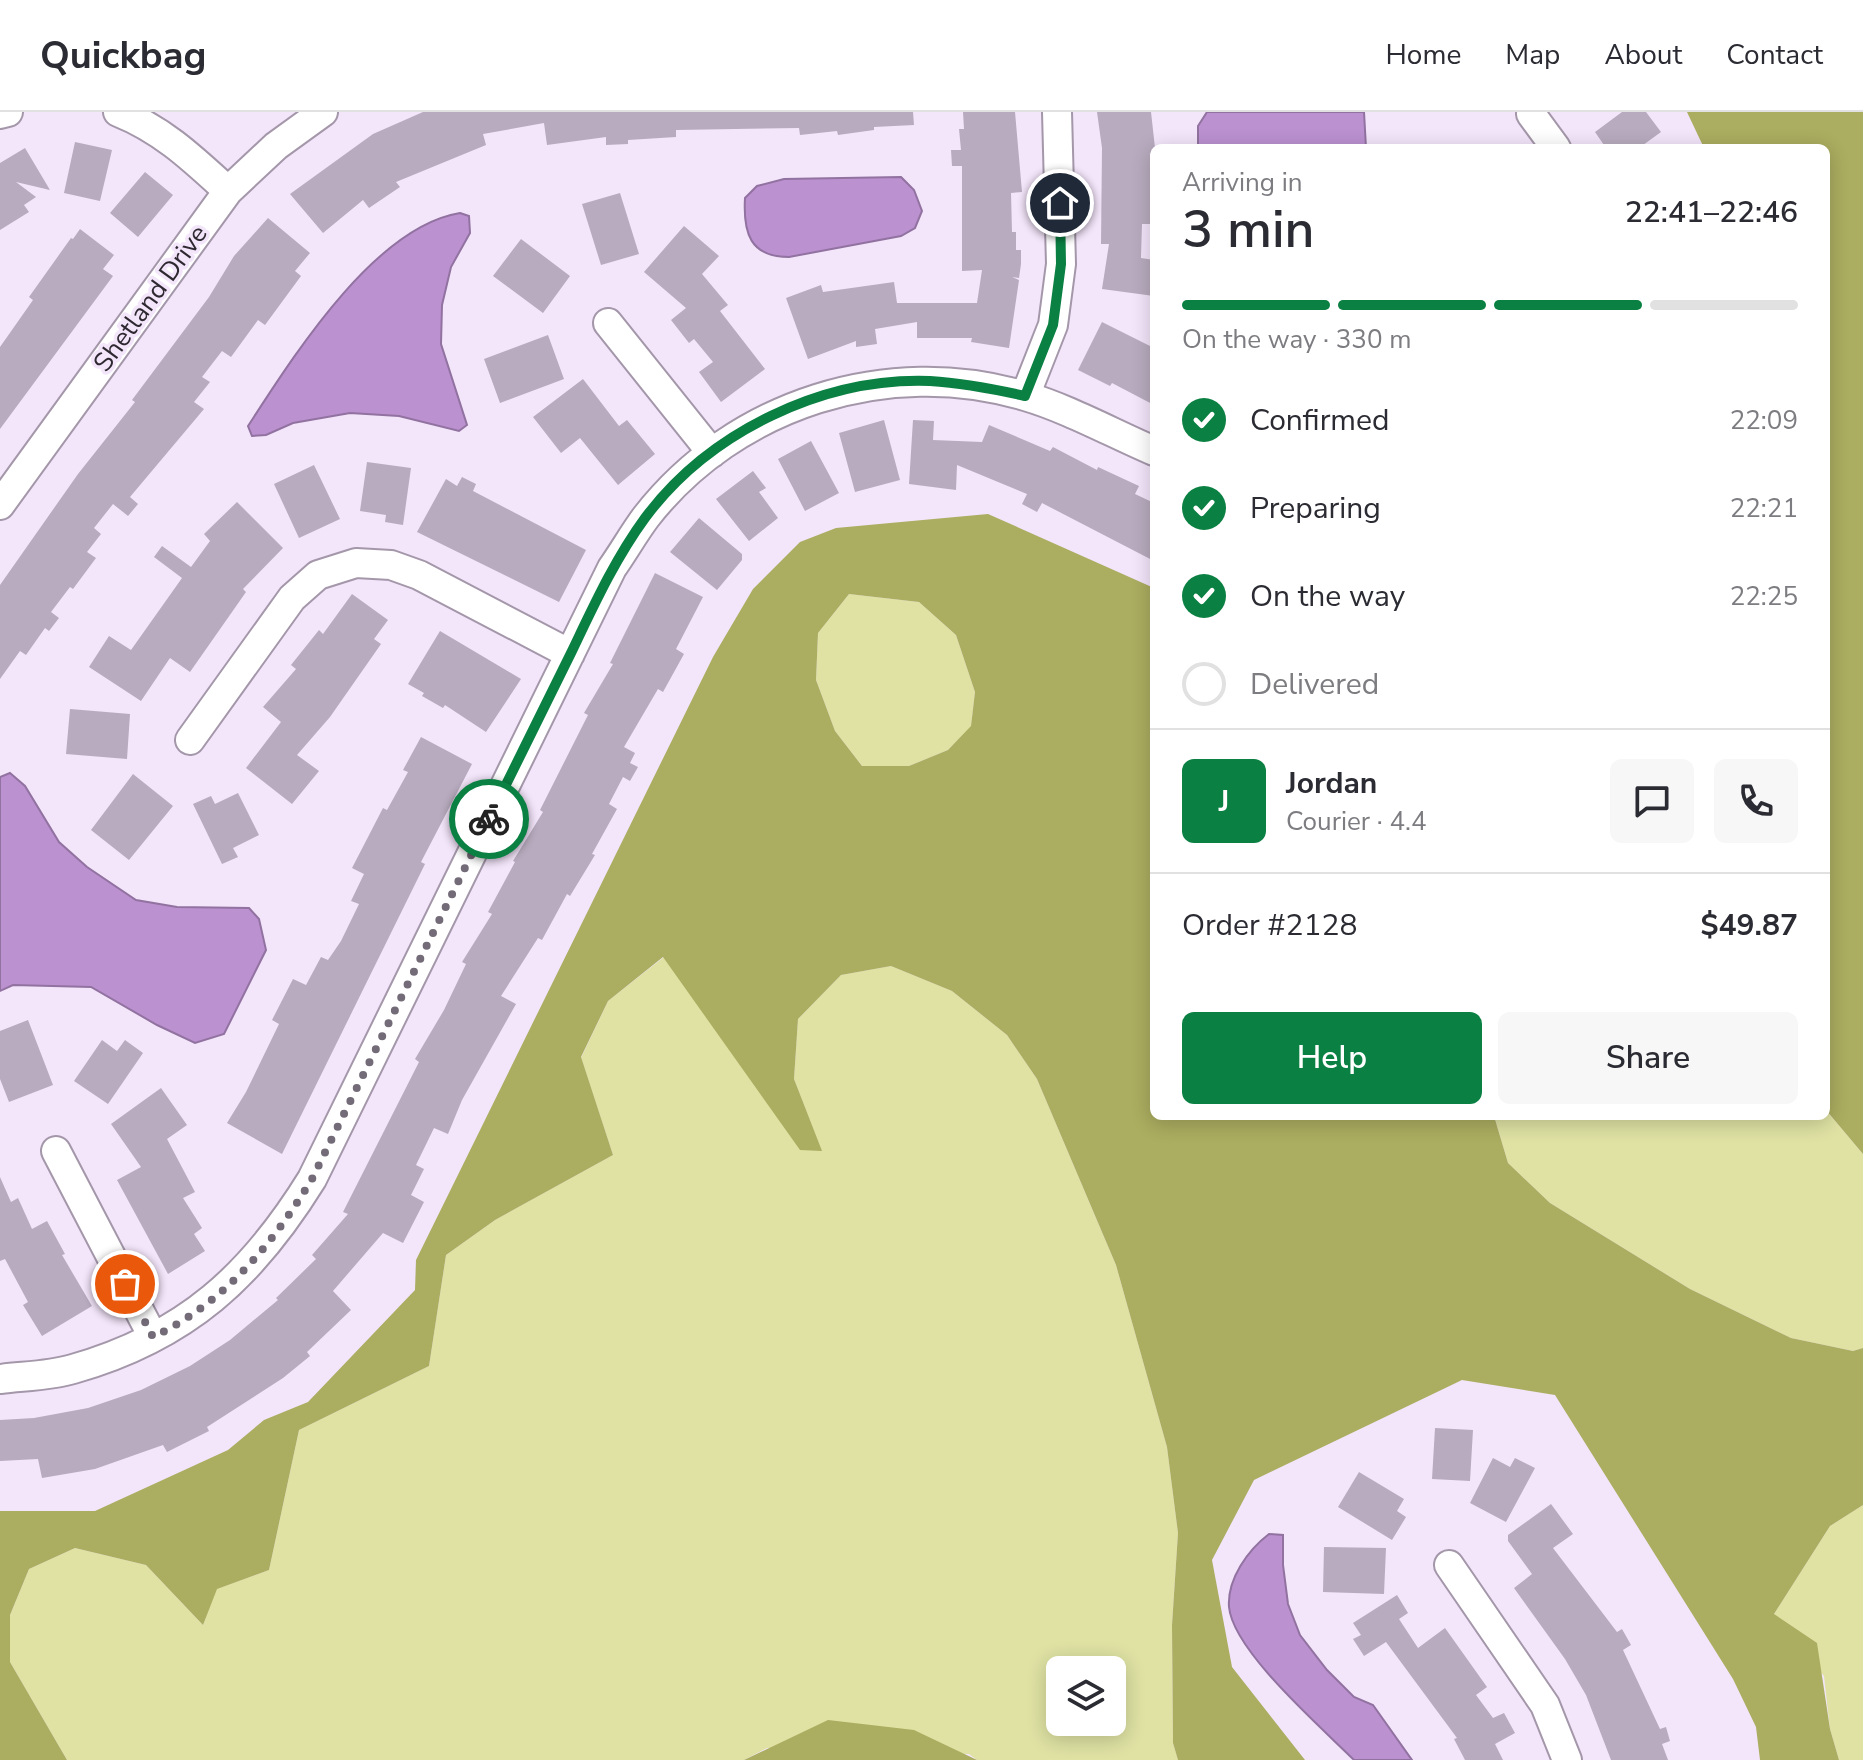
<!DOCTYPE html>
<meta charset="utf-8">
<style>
body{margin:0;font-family:"Nunito Sans",sans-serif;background:#f7f7f7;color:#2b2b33;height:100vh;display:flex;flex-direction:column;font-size:30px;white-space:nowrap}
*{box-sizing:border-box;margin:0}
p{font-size:26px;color:#7c7c81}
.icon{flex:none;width:44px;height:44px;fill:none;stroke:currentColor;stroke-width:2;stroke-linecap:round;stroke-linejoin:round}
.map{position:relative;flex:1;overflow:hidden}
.details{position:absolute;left:1150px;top:32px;width:680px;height:976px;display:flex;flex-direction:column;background:#fff;border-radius:12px;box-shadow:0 4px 20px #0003}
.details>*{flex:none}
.fabs{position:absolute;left:1046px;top:1544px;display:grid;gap:16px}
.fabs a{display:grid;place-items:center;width:80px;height:80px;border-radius:12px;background:#fff;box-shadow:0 4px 20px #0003;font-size:40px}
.pin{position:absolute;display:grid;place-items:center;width:68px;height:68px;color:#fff;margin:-34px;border:4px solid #fff;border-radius:50%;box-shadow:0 2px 8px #0007}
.courier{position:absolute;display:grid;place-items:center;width:80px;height:80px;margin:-40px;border:6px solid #0b8043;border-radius:50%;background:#fff;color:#222;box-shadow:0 2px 10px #0007}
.overview em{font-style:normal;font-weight:600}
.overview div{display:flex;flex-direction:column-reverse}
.overview{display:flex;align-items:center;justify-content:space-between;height:136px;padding:0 32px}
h1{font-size:52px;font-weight:600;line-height:60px}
.bar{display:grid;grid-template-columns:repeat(4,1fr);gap:12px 8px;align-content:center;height:96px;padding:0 32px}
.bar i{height:10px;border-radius:6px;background:#e1e1e2}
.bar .current{background:#0b8043}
.bar p{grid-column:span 4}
.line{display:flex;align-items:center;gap:20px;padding:0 32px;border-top:2px solid #e1e1e2}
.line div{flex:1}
.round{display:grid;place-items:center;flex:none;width:84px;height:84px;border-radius:12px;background:#f7f7f7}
ol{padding:0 32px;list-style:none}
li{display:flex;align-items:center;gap:24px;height:88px}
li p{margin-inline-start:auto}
li .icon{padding:8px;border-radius:50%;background:#0b8043;color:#fff;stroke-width:4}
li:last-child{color:#7c7c81}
li i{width:44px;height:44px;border:4px solid #e1e1e2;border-radius:50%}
.cta{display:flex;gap:16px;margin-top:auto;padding:16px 32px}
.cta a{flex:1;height:92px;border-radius:12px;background:#0b8043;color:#fff;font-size:32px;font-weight:600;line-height:92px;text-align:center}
.cta a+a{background:#f7f7f7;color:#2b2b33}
header{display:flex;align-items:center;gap:48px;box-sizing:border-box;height:112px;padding:0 40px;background:#fff;border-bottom:2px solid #e1e1e2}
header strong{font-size:38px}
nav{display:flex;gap:44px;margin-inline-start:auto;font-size:28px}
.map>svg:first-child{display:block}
</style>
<header>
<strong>Quickbag</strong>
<nav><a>Home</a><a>Map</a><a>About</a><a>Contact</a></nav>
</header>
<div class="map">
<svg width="1863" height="1648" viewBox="0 0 1863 1648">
<rect width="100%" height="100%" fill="#f3e5fa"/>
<!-- green -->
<path fill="#dfe2a3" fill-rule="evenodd" d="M849,482L919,490L956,523L975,580L971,615L948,638L909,654H862L835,619L816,568L818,521Z
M664,845L801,1038H821L794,967L798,907L841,863L891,854L952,879L1007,923L1037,967L1116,1153L1167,1335L1178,1421L1172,1513L1173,1631L1178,1648H977L969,1642L767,1636L744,1648H67L10,1550V1503L29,1457L75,1436L146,1453L203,1513L216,1477L269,1458L299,1318L429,1254L446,1143L495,1108L613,1043L581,946L608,889ZM1060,1558H1112V1610H1060Z
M1826,998L1863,1042V1236L1853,1239L1791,1226L1690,1177L1550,1091L1508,1051L1494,1004H1826Z
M1863,1393V1648H1839L1830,1617L1824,1564L1774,1502L1830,1414Z"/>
<!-- forest -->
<path fill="#abad60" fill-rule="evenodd" d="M1687,0H1863V1042L1826,998V36H1704Z
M988,402L1154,476V1004H1494L1508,1051L1550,1091L1690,1177L1791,1226L1853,1239L1863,1236V1393L1830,1414L1774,1502L1817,1531L1830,1617L1839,1648H1760L1756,1615L1733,1567L1555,1283L1462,1268L1254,1368L1212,1448L1232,1555L1305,1648H1178L1173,1631L1172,1513L1178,1421L1167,1335L1116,1153L1037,967L1007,923L952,879L891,854L841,863L798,907L794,967L822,1039L800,1038L663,845L608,889L581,945L613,1043L495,1108L446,1143L429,1254L299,1318L269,1458L217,1477L203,1513L146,1453L75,1436L29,1457L10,1503V1550L67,1648H0V1399H95L228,1338L264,1308L308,1290L415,1178L416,1148L713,545L753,477L800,430L836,416ZM849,482L919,490L956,523L975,580L971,614L948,638L909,654H862L835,619L816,568L818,521Z
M828,1608L914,1618L977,1648H744Z"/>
<!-- water -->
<path fill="#bb91d0" stroke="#9172a0" stroke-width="2" d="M1207,0H1364L1366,36H1198V14Z
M901,65L914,78L922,99L915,116L901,124L789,145C750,145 743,121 745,86L757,74L784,67Z
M460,101L469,104L470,121L451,155L442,193L441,232L467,313L459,319L399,304L350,301L293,311L266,323L252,324L248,314C293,245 374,115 460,101Z
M10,661L25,674L59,730L87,755L136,788L177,795L249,796L259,807L266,838L224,922L195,931L157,913L91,875L13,873L0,879V665Z
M1269,1422L1283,1423V1453L1288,1492L1300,1523L1327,1558L1354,1585L1373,1593L1412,1648H1354C1322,1616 1233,1539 1229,1495C1227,1467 1248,1438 1269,1422Z"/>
<!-- building -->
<path fill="#b8abbf" d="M423,0H913L914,13L874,15V18L838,23L837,19L800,23L799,16L676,18V25L628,28V32L606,33V25L547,33L544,11L483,22L486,33L396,70L400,75L369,96L363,88L323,121L290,82L373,22Z
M963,0H1015L1022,80L1011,81L1012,120H1016V138H1021V152L1019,166L1012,165L1019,168L1009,236L971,230L972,226H917V210L875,217L877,232L856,235V229L808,247L786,186L821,173L823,180L894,170L897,191H977L982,158L962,159V54H952L951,38H961L959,17H964Z
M1097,0H1151L1155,36L1152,112H1142L1141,146L1154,148V184L1102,177L1109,132H1101L1102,36Z
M1622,0H1646L1661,20L1639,36H1606L1595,20Z
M75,30L112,38L100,89L64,81Z
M25,36L50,78L16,70L36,85L24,93L29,100L0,118V51Z
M145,60L173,83L138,125L110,101Z
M620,81L639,142L601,153L582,92Z
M268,106L310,141L295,159L301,164L265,213L258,208L231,245L222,239L202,265L210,270L194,290L204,297L130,385L138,392L128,404L113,392L94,416L101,422L87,440L96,446L73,477L70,475L51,500L59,506L49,519L45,516L26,543L20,539L0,567V473L78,362L135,290L132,288L209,185L234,144Z
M684,114L719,144L702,162L728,193L720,199L765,257L721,290L699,260L713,250L694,227L689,231L671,208L686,196L644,160Z
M80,117L114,143L103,157L113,164L0,317V235L33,188L29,185L71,126L73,127Z
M521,127L570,164L543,201L493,164Z
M1102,210L1154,236V293L1112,271L1110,274L1078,258Z
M548,223L564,267L500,291L484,247Z
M583,267L619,314L627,308L655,342L618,373L580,326L561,341L533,305Z
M884,308L900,368L855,380L839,321Z
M913,308L934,309L933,328L982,330L989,313L1050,339L1053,335L1097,358L1098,355L1139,374L1135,382L1154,391V449L1042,391L1037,400L1022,392L1027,382L957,353L956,378L909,372Z
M811,329L839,381L805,399L778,347Z
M367,350L411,356L403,413L385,410L386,403L360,399Z
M314,353L340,407L299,426L274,372Z
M753,359L766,376L759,380L778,406L749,429L716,387Z
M462,365L476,372L473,379L586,438L559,490L417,420L446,367L457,374Z
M237,390L283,436L243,477L246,480L190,560L170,546L141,589L89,555L109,524L131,538L182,466L154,445L162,434L191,455L210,429L204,422Z
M699,406L742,442V448L717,478L670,440Z
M655,461L703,485L676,537L684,542L663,580L658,577L624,635L635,641L630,651L638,655L630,669L623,665L609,692L617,697L592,742L595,743L570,784L567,782L542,828L538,826L501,884L516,892L462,988L448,1022L434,1016L416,1053L424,1057L411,1083L424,1090L403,1131L383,1121L333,1179L351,1198L307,1240L310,1244L283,1266L207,1315L209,1319L167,1340L163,1333L95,1357L42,1366L38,1347L0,1349V1308L34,1306L88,1296L141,1278L190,1254L230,1228L278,1188L276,1186L316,1147L312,1143L348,1102L343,1100L419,950L415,947L444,898L466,852L462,850L492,802L488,800L515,750L513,749L543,700L540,698L588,603L584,601L613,552L610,551Z
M352,482L388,508L374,527L381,532L330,605L297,643L319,659L292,692L246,656L281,610L263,595L296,557L291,553L319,518L323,522Z
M440,519L521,567L486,620L445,593L443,596L422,584L424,581L408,572Z
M70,597L130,602L127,647L66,642Z
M421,625L472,652L421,750L425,752L282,1042L227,1011L246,980L279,912L272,908L293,867L306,873L321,845L328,848L341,829L359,792L351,789L364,762L352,756L383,696L387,698L408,660L403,658Z
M133,662L173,694L129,748L91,718Z
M238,681L259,723L233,736L238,745L222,752L193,692L211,684L215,692Z
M28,908L53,973L9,990L0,967V919Z
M102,928L117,939L125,928L143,941L108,992L74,969Z
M161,976L187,1013L167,1027L195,1080L183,1086L202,1116L194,1122L205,1139L168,1162L117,1068L141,1055L111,1012Z
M0,1065L11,1090L18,1086L32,1117L47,1109L65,1142L62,1143L92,1194L42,1224L23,1193L28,1190L5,1147L0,1149Z
M1435,1316L1473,1318L1470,1369L1432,1367Z
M1493,1346L1510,1355L1515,1346L1535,1356L1506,1410L1470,1391Z
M1359,1360L1404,1387L1397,1399L1406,1405L1392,1428L1338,1395Z
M1551,1392L1573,1422L1553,1436L1617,1520L1622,1517L1631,1533L1623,1538L1660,1617L1666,1615L1670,1629L1662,1632L1668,1648H1611L1586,1583L1565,1547L1514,1476L1532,1462L1508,1429V1423Z
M1324,1435L1386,1436L1384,1482L1323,1480Z
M1397,1483L1408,1501L1399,1507L1418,1536L1445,1516L1487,1575L1476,1583L1493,1606L1504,1601L1515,1621L1495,1632L1503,1648H1465L1454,1627L1457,1626L1386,1530L1364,1544L1353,1527L1361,1523L1353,1511Z"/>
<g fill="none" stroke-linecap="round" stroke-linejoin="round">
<!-- minor casing -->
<g stroke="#a497aa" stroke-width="32">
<path id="minor" d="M118,0C163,18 193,47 228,79
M0,2L8,0
M1531,2L1556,36
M608,211L712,341
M1025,284L1053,213L1061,152L1057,0
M0,393L228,79L276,34L323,0
M190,628L292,486L318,463L356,451L391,453L419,463L570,542
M56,1039L153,1225
M0,1267C24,1264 50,1264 73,1257C186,1225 252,1164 312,1067L612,456C624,439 634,421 646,405C734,292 888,243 1025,284C1069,297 1112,321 1154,339
M1449,1453L1545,1593L1567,1648"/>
</g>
<!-- minor -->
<use href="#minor" stroke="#fff" stroke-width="28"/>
</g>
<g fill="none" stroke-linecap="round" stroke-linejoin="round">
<!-- done -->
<path stroke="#736b77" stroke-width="8" stroke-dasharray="0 14.4" d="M125,1172L153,1225C224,1191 272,1133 312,1067L489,707"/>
<!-- route -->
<path stroke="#0b8043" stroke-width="10" d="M489,707C517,651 544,595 572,539C594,493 615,447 645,406C709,320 823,265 930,269C962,271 994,277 1025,284L1053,213L1061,152L1060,91"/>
</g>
<g text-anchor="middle" stroke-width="7" stroke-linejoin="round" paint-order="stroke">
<!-- street labels -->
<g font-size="26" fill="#2e2931" stroke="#f3e5fa">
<text transform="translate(150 186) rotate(-54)" y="9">Shetland Drive</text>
</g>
</g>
</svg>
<div class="fabs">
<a><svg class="icon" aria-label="layers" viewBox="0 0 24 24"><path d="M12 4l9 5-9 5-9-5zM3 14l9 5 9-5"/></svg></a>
</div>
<div class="pin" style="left:125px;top:1172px;background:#ea580c"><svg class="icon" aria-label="bag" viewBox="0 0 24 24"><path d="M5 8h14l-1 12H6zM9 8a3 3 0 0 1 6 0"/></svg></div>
<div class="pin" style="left:1060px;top:91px;background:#1f2937"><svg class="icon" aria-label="home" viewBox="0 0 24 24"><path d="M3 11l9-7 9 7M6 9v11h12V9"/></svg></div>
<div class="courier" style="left:489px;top:707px"><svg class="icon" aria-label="bike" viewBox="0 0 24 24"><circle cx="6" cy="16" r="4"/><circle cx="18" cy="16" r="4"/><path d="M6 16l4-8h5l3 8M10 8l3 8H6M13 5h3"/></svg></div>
<section class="details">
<div class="overview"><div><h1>3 min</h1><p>Arriving in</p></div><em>22:41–22:46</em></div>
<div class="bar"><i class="current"></i><i class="current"></i><i class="current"></i><i></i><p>On the way · 330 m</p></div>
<ol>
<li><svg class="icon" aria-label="check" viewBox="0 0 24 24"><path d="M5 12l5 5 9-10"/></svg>Confirmed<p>22:09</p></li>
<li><svg class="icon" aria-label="check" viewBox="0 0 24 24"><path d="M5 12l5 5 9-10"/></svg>Preparing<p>22:21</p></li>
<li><svg class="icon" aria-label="check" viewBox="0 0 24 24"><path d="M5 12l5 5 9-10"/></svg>On the way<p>22:25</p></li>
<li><i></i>Delivered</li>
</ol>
<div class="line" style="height:144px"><b class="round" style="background:#0b8043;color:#fff">J</b><div><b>Jordan</b><p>Courier · 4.4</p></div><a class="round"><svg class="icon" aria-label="chat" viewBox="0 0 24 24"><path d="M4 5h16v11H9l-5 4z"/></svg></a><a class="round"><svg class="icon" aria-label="phone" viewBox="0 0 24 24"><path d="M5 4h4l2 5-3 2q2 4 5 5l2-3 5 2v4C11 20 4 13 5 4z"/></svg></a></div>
<div class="line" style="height:104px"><div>Order #2128</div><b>$49.87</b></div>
<div class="cta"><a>Help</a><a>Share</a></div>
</section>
</div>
